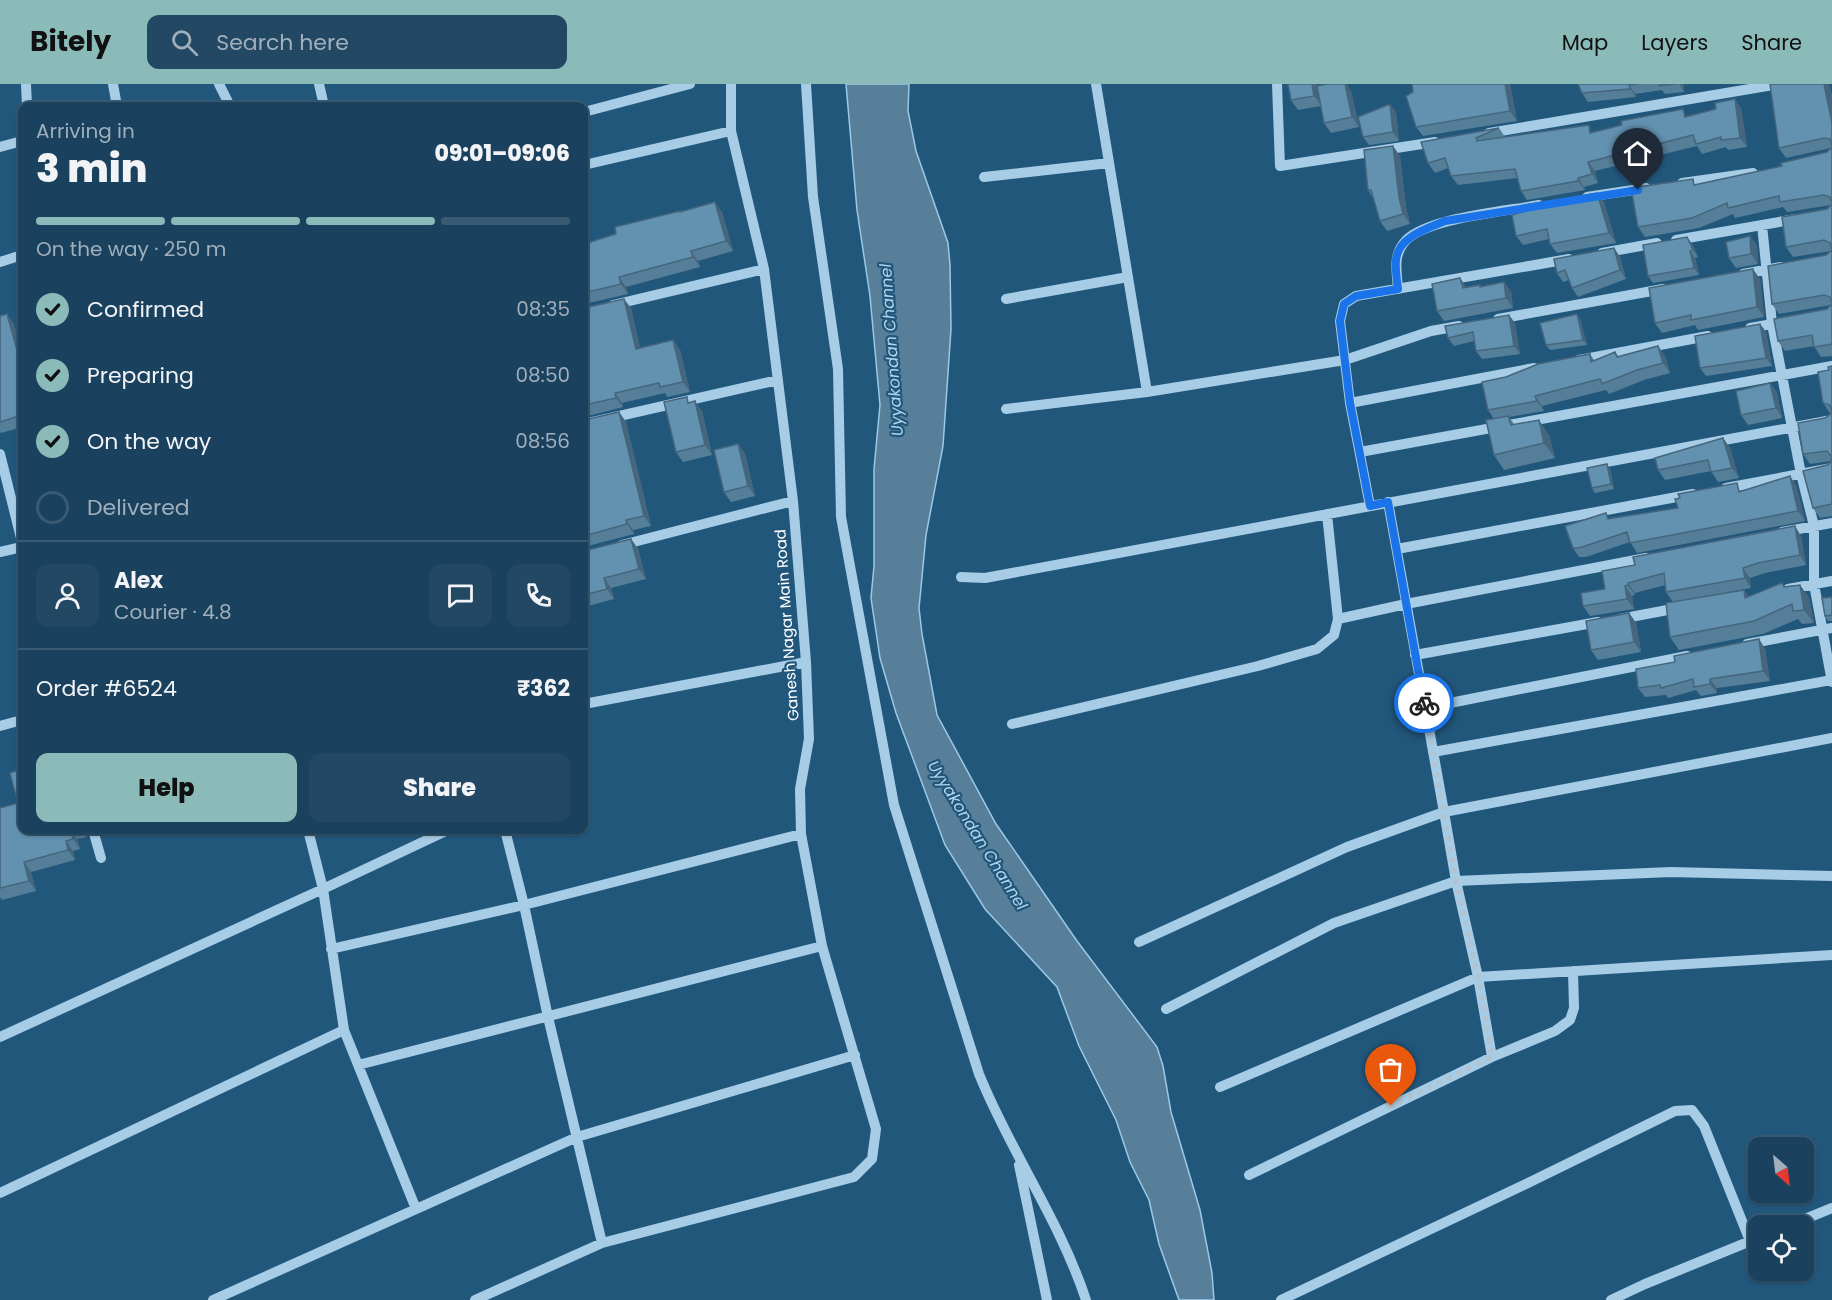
<!DOCTYPE html>
<meta charset="utf-8">
<style>
body{margin:0;font-family:Poppins,sans-serif;background:#234863;color:#f1f3f6;height:100vh;display:flex;flex-direction:column;font-size:22px;white-space:nowrap}
*{box-sizing:border-box;margin:0}
p{font-size:20px;color:#9fafbc}
.icon{flex:none;width:33px;height:33px;fill:none;stroke:currentColor;stroke-width:2;stroke-linecap:round;stroke-linejoin:round}
.map{position:relative;flex:1;overflow:hidden}
.details{position:absolute;left:18px;top:18px;width:570px;height:732px;display:flex;flex-direction:column;background:#1a415d;border-radius:12px;box-shadow:0 2px 4px #0004,0 0 0 2px #385a72}
.details>*{flex:none}
.needle{width:39px;rotate:152deg}
.controls{position:absolute;left:1748px;top:1053px;display:grid;gap:12px}
.controls a{display:grid;place-items:center;width:66px;height:66px;border-radius:12px;background:#1a415d;box-shadow:0 2px 4px #0004,0 0 0 2px #385a72;font-size:30px}
.pin{position:absolute;display:grid;place-items:center;width:51px;height:51px;color:#fff;margin:-62px -26px;border-radius:50% 50% 50% 0;rotate:-45deg;box-shadow:0 0 6px #0007}
.pin .icon{rotate:45deg}
.courier{position:absolute;display:grid;place-items:center;width:60px;height:60px;margin:-30px;border:4px solid #1a73e8;border-radius:50%;background:#fff;color:#222;box-shadow:0 2px 8px #0007}
.head em{font-style:normal;font-weight:800}
.head div{display:flex;flex-direction:column-reverse}
.head{display:flex;align-items:center;justify-content:space-between;height:102px;padding:0 18px}
h1{font-size:39px;font-weight:800;line-height:45px}
.bar{display:grid;grid-template-columns:repeat(4,1fr);gap:9px 6px;align-content:center;height:72px;padding:0 18px}
.bar i{height:8px;border-radius:4px;background:#385a72}
.bar .current{background:#8bbbb9}
.bar p{grid-column:span 4}
.line{display:flex;align-items:center;gap:15px;padding:0 18px;border-top:2px solid #385a72}
.line div{flex:1}
.round{display:grid;place-items:center;flex:none;width:63px;height:63px;border-radius:12px;background:#234863}
ol{padding:0 18px;list-style:none}
li{display:flex;align-items:center;gap:18px;height:66px}
li p{margin-inline-start:auto}
li .icon{padding:6px;border-radius:50%;background:#8bbbb9;color:#111;stroke-width:4}
li:last-child{color:#9fafbc}
li i{width:33px;height:33px;border:3px solid #385a72;border-radius:50%}
.button{display:flex;gap:12px;margin-top:auto;padding:12px 18px}
.button a{flex:1;height:69px;border-radius:12px;background:#8bbbb9;color:#111;font-size:24px;font-weight:800;line-height:69px;text-align:center}
.button a+a{background:#234863;color:#f1f3f6}
header{display:flex;align-items:center;gap:36px;box-sizing:border-box;height:84px;padding:0 30px;background:#8bbbb9;color:#111}
header strong{font-size:28px}
nav{display:flex;gap:33px;margin-inline-start:auto;font-size:21px}
.search{width:420px;height:54px;background:#234863;display:flex;align-items:center;gap:15px;box-sizing:border-box;padding:0 21px;border-radius:12px;color:#9fafbc;font-size:22px}
.map>svg:first-child{display:block}
</style>
<header>
<strong>Bitely</strong>
<div class="search"><svg class="icon" aria-label="search" viewBox="0 0 24 24"><circle cx="10" cy="10" r="6"/><path d="M15 15l6 6"/></svg>Search here</div>
<nav><a>Map</a><a>Layers</a><a>Share</a></nav>
</header>
<div class="map">
<svg width="1832" height="1216" viewBox="0 0 1832 1216">
<rect width="100%" height="100%" fill="#22577c"/>
<!-- water -->
<path fill="#587f99" stroke="#9ac9e7" stroke-width="1.5" d="M846,0H909L908,27L916,67L948,159L950,181L951,245L943,362L926,451L919,524L922,550L937,631L996,740L1077,857L1157,963L1163,982L1171,1028L1200,1126L1212,1189L1214,1216H1179L1159,1160L1149,1116L1130,1078L1116,1036L1079,962L1057,903L985,825L945,761L896,629L880,574L871,514L874,482V385L880,321L870,212L857,126Z"/>
<g fill="none" stroke-linecap="round" stroke-linejoin="round">
<!-- minor -->
<path stroke="#a6cce6" stroke-width="10" d="M26,0L27,22
M113,0L117,22
M219,0L230,22
M319,0L324,22
M806,0L813,113L838,285L841,433L894,721L979,990C1010,1067 1060,1137 1086,1216
M1096,0L1147,308
M1277,0L1280,82L1435,58
M584,28L690,0
M1489,49L1779,0
M0,63L22,57
M584,81L731,47
M984,93L1109,79
M1682,99L1753,89
M1587,113L1646,104
M1762,141L1772,240L1801,390L1814,442V500L1832,598
M1676,156L1796,135
M1602,169L1657,159
M0,178L22,171
M1743,190L1781,183
M1398,205C1397,189 1393,173 1403,160C1420,134 1509,127 1539,121
M1006,215L1128,193
M613,221L764,185
M1498,235L1663,205
M1750,244L1788,237
M1579,276L1708,252
M1350,319L1534,284
M1006,325L1147,308L1345,276L1431,247L1459,242
M584,340L778,296
M1360,368L1832,282
M0,370L22,458
M1726,404L1832,384
M1388,418L1444,728L1832,654
M1370,422L1350,319L1340,237L1344,220L1356,212L1569,175
M1782,448L1832,439
M622,461L793,417
M1397,465L1693,410
M0,468L22,463
M961,493L985,494L1832,336
M1788,505L1832,497
M1338,535L1406,520L1646,474
M1620,535L1678,524
M1747,560L1832,544
M1415,571L1598,538
M584,620L806,578
M1425,624L1687,572
M1012,640L1258,582L1317,565L1334,551L1338,535L1327,430
M0,642L22,636
M1433,668L1832,596
M93,746L101,774
M308,746L323,805L344,946L416,1125
M505,746L524,821L548,933L602,1159
M1139,858L1347,763L1444,728L1456,797L1671,788L1832,792
M331,865L524,821L801,750
M1166,925L1334,839L1456,797L1478,893L1832,871
M0,953L323,805L448,746
M1492,973L1555,947L1570,936L1574,924L1573,887
M358,981L822,862
M1220,1003L1478,893L1492,973L1249,1091
M1019,1081L1047,1216
M0,1109L344,946
M1788,1142L1832,1124
M213,1216L577,1053L855,971
M475,1216L602,1159L854,1093L872,1075L876,1045L822,862L801,750L800,705L809,655L806,578L793,417L764,185L731,47V0
M1281,1216L1528,1099L1675,1027L1692,1026L1704,1042L1750,1157
M1611,1216L1645,1200L1758,1154"/>
</g>
<!-- wall -->
<path fill="#557e98" d="M1288,0H1317V2L1351,7L1359,43L1331,49L1324,39L1321,22L1298,26L1291,16Z
M1417,0H1510L1517,37L1423,52L1416,43L1413,8Z
M1578,0H1684V8L1665,10L1662,6L1635,10L1636,13L1588,18L1582,9Z
M1770,0H1828L1830,3L1832,13V272L1821,273L1814,262L1785,267L1778,257L1827,225L1831,221L1779,230L1772,220L1831,167L1793,173L1786,163L1831,121L1787,128L1783,123L1735,134L1733,130L1699,144L1645,153L1638,143L1697,101L1782,82L1827,68L1831,64L1786,74L1779,64Z
M1741,24L1747,63L1728,66L1726,63L1702,70L1697,62L1595,87L1598,99L1584,103L1585,106L1527,116L1521,107L1518,94L1458,101L1451,92L1448,84L1435,89L1428,79L1421,58L1499,44L1505,53L1594,48Z
M1396,28L1399,57L1369,61L1363,53Z
M1400,72L1406,123L1410,140L1387,147L1380,137L1373,114L1368,106Z
M1604,118L1616,159L1557,169L1550,160L1549,155L1523,161L1516,152Z
M681,128H722L733,167L698,177L700,183L626,203L628,210L584,220V160Z
M1750,152L1757,162L1758,180L1736,184L1729,174Z
M1692,160L1698,173L1695,174L1699,191L1653,199L1648,192Z
M1614,164L1620,173L1626,195L1578,213L1572,204L1569,196L1563,198L1557,189Z
M1760,195L1764,233L1698,246L1695,241L1662,249L1655,239Z
M1504,198L1511,208L1513,224L1444,237L1437,227L1467,203L1480,201L1481,203Z
M584,224H631L640,264L673,256L680,266L690,308L667,313L665,309L622,319L623,323L584,333Z
M0,232L14,240L22,269V343L1,349L0,348Z
M1580,235L1587,261L1550,266L1546,261Z
M1515,239L1520,270L1482,275L1476,267L1474,257L1454,262L1448,254L1445,242Z
M1760,240L1766,248L1772,282L1706,292L1700,284Z
M1615,268L1618,272H1665L1670,289L1644,296L1609,310L1606,306L1542,322L1544,327L1509,333L1514,340L1549,351L1555,374L1504,386L1494,371V335L1488,326L1506,293L1590,270L1594,276Z
M1832,282V432L1820,434L1813,424L1827,381L1830,379L1831,377L1810,380L1803,370L1825,334L1831,329H1830L1823,319L1829,286Z
M1770,299L1777,309L1782,334L1748,341L1741,331Z
M690,318L702,327L712,371L683,378L676,368Z
M619,328L626,338L651,442L633,446L634,450L584,463V336Z
M1723,354L1730,364L1739,394L1718,398L1711,387L1665,396L1658,386Z
M738,360L745,370L755,412L731,418L724,408Z
M1607,380L1610,385L1614,405L1595,409L1592,404Z
M1796,401L1805,437L1637,469L1630,458L1586,473H1579L1573,464L1610,434L1678,424L1743,407Z
M1801,452L1806,481L1765,489L1750,494L1751,504L1673,518L1666,508L1665,501L1635,509V511L1632,512L1634,525L1590,532L1583,522L1605,505Z
M631,455L638,465L646,495L611,504L614,515L584,523V467Z
M1800,501L1809,514L1814,539L1802,540L1798,535L1763,550L1679,566L1670,553L1744,506L1749,513L1785,502Z
M1832,513V537H1828L1825,532Z
M1629,529L1636,539L1641,568L1598,576L1591,566Z
M1759,555L1765,565L1770,597L1717,604V609L1701,612L1696,606L1668,614L1666,611L1645,613L1638,604L1675,578Z
M22,685V746H86L87,753L77,755L80,765L73,767L75,776L31,788L36,807L2,816L0,813V724L18,719Z
M99,746H114L102,749Z"/>
<!-- shaded-wall -->
<path fill="#45667c" d="M1312,0H1317L1321,21L1314,12Z
M1345,0H1347L1351,7L1359,43L1352,33Z
M1505,0H1510L1517,37L1510,27Z
M1679,0H1684V8Z
M1824,0H1828L1830,3L1832,13V39Z
M1629,1L1635,10L1636,13L1630,5Z
M1735,15L1741,24L1747,63L1740,54Z
M1390,20L1396,28L1399,57L1393,48Z
M1393,62L1400,72L1406,123L1410,140L1403,130L1399,113Z
M1588,78L1595,87L1598,99L1592,90Z
M1578,94L1584,103L1585,106L1578,97Z
M1597,109L1604,118L1616,159L1609,149Z
M715,118L722,128L733,167L726,157Z
M1750,152L1757,162L1758,180L1751,170Z
M1687,153L1692,160L1698,173L1693,166Z
M1614,164L1620,173L1626,195L1620,186Z
M691,167L698,177L700,183L693,173Z
M1690,167L1695,174L1699,191L1694,184Z
M1753,185L1760,195L1764,233L1757,223Z
M619,193L626,203L628,210L621,200Z
M1460,194L1467,204H1463Z
M1504,198L1511,208L1513,224L1506,214Z
M624,215L631,224L643,275L636,265Z
M7,230L14,240L22,269V284Z
M1577,230L1580,235L1587,261L1583,256Z
M1509,231L1515,239L1520,270L1514,262Z
M1760,240L1766,248L1772,282L1766,274Z
M673,256L680,266L690,308L683,298Z
M1658,262L1665,272L1670,289L1663,279Z
M1770,299L1777,309L1782,334L1776,324Z
M615,309L622,319L623,323L616,314Z
M1535,312L1542,322L1544,327L1537,317Z
M695,317L702,327L712,371L705,361Z
M619,328L626,338L651,442L644,432Z
M1539,336L1549,351L1555,374L1544,359Z
M1723,354L1730,364L1739,394L1732,384Z
M738,360L745,370L755,412L748,402Z
M1607,380L1610,385L1614,405L1611,400Z
M1790,392L1796,401L1805,437L1798,427Z
M626,436L633,446L634,450L627,440Z
M1795,442L1801,452L1806,481L1800,471Z
M631,455L638,465L646,495L639,485Z
M1743,484L1750,494L1751,504L1745,494Z
M604,494L611,504L614,515L607,505Z
M1628,499L1635,509V511L1628,501Z
M1800,501L1809,514L1814,539L1804,526Z
M1625,502L1632,512L1634,525L1627,515Z
M1744,506L1753,519L1745,514Z
M1629,529L1636,539L1641,568L1634,558Z
M1759,555L1765,565L1770,597L1763,587Z
M1710,595L1717,604V609L1710,600Z
M70,746L77,755L80,765L73,755Z
M82,746H86L87,753Z
M66,757L73,767L75,776L68,766Z
M24,778L31,788L36,807L29,797Z"/>
<!-- building -->
<path fill="#6392b1" stroke="#45667c" stroke-width="1.5" d="M1288,0H1312L1314,12L1291,16Z
M1327,0H1345L1352,33L1324,39L1317,2Z
M1412,0H1505L1510,27L1416,43L1406,12L1413,8Z
M1578,0H1639L1629,1L1630,5L1582,9Z
M1659,0H1676L1659,2Z
M1770,0H1824L1832,39V62L1830,55L1824,54L1779,64Z
M1735,15L1740,54L1721,56V53L1696,60L1693,51L1588,78L1592,90L1578,94V97L1521,107L1515,85L1451,92L1445,74L1428,79L1421,58L1499,44L1476,54L1477,57L1589,41L1590,49L1622,41L1621,37L1683,25L1685,33L1716,25L1715,19Z
M1390,20L1393,48L1363,53L1358,33Z
M1393,62L1399,113L1403,130L1380,137L1371,106H1368L1364,66Z
M1832,63V119L1830,113L1824,111L1780,118L1779,112L1728,124L1727,119L1692,134L1638,143L1631,104L1693,95L1694,101L1782,82L1781,79L1827,68Z
M1597,109L1609,149L1550,160L1547,145L1516,152L1512,131L1526,127L1524,121Z
M715,118L726,157L691,167L693,173L619,193L621,200L584,209V160L616,150L615,143L680,127V128Z
M1832,120V165L1830,159L1824,156L1786,163L1782,133L1827,125Z
M1750,152L1751,170L1729,174L1726,158Z
M1687,153L1693,166L1690,167L1694,184L1648,192L1643,161Z
M1614,164L1620,186L1572,204L1565,186L1557,189L1554,175Z
M1832,166V219L1830,213L1824,211L1772,220L1768,182L1826,171Z
M1753,185L1757,223L1691,236V231L1655,239L1649,204Z
M1460,194L1463,204L1480,201V203L1504,198L1506,214L1437,227L1432,200Z
M624,215L636,265L673,256L683,298L660,303L659,299L615,309L616,314L584,321V224Z
M1832,220V260L1814,263L1812,251L1778,257L1774,235L1827,225Z
M7,230L22,284V331L0,338V232Z
M1577,230L1583,256L1546,261L1540,239Z
M1509,231L1514,262L1476,267L1473,248L1448,254L1445,242Z
M1760,240L1766,274L1700,284L1695,252Z
M1658,262L1663,279L1637,286L1602,300L1600,295L1535,312L1537,317L1488,326L1482,298L1506,293L1538,280L1590,270L1591,278L1615,268L1617,273Z
M1832,282V373L1827,367L1803,370L1798,339L1825,334L1832,329L1830,321L1823,319L1818,288L1829,286L1828,283Z
M1770,299L1776,324L1741,331L1736,307Z
M687,313L688,319L695,317L705,361L676,368L664,318Z
M619,328L644,432L626,436L627,440L584,452V336Z
M1508,332L1511,341L1539,336L1544,359L1494,371L1486,336Z
M1723,354L1732,384L1711,388L1708,376L1658,386L1655,374Z
M738,360L748,402L724,408L714,366Z
M1832,374V420L1813,424L1803,387L1827,381L1830,379Z
M1607,380L1611,400L1592,404L1587,384Z
M1790,392L1798,427L1630,459L1627,448L1579,464H1573L1565,442L1606,429L1608,435L1678,424L1675,415L1680,414L1678,410L1737,399L1739,408Z
M1795,442L1800,471L1758,479L1743,484L1745,494L1666,508L1664,489L1628,499V501L1625,502L1627,515L1583,522L1581,509L1605,505L1602,487L1635,481L1633,473Z
M631,455L639,485L604,494L607,505L584,511V467Z
M1782,499L1784,503L1800,501L1804,526L1793,527L1792,520L1754,537L1670,553L1666,519L1744,506L1745,514Z
M1832,513V531L1825,532L1822,514Z
M1629,529L1634,558L1591,566L1586,537Z
M1759,555L1763,587L1710,595V600L1694,603L1693,595L1661,604L1660,601L1638,604L1636,585L1675,578L1674,572Z
M22,685V746H70L73,755L66,757L68,766L24,778L29,797L0,804V724L18,719L10,689Z"/>
<g fill="none" stroke-linecap="round" stroke-linejoin="round">
<!-- done -->
<path stroke="#b2c4d1" stroke-width="6" stroke-dasharray="0 10.8" d="M1391,1022L1492,973L1478,893L1456,797L1424,619"/>
<!-- route -->
<path stroke="#1a73e8" stroke-width="8" d="M1424,619L1388,418L1370,422L1350,319L1340,237L1344,220L1356,212L1398,205C1397,196 1395,185 1396,176C1398,153 1426,145 1445,137L1638,106"/>
</g>
<g text-anchor="middle" stroke-width="4.5" stroke-linejoin="round" paint-order="stroke">
<!-- street labels -->
<g font-size="15" fill="#fff" stroke="#22577c">
<text transform="translate(787 541) rotate(-94)" y="5">Ganesh Nagar Main Road</text>
</g>
<!-- water labels -->
<g font-size="16" font-style="italic" fill="#b1d6ed" stroke="#22577c">
<text transform="translate(891 266) rotate(-94)" y="6">Uyyakondan Channel</text>
<text transform="translate(978 751) rotate(58)" y="6">Uyyakondan Channel</text>
</g>
</g>
</svg>
<div class="controls">
<a><svg class="needle" viewBox="-14 -14 28 28"><path d="M0-13l5 13h-10z" fill="#e53935"/><path d="M0 13l5-13h-10z" fill="#9fafbc"/></svg></a>
<a><svg class="icon" aria-label="locate" viewBox="0 0 24 24"><circle cx="12" cy="12" r="6"/><path d="M12 2v4M12 18v4M2 12h4M18 12h4"/></svg></a>
</div>
<div class="pin" style="left:1391px;top:1022px;background:#ea580c"><svg class="icon" aria-label="bag" viewBox="0 0 24 24"><path d="M5 8h14l-1 12H6zM9 8a3 3 0 0 1 6 0"/></svg></div>
<div class="pin" style="left:1638px;top:106px;background:#1f2937"><svg class="icon" aria-label="home" viewBox="0 0 24 24"><path d="M3 11l9-7 9 7M6 9v11h12V9"/></svg></div>
<div class="courier" style="left:1424px;top:619px"><svg class="icon" aria-label="bike" viewBox="0 0 24 24"><circle cx="6" cy="16" r="4"/><circle cx="18" cy="16" r="4"/><path d="M6 16l4-8h5l3 8M10 8l3 8H6M13 5h3"/></svg></div>
<section class="details">
<div class="head"><div><h1>3 min</h1><p>Arriving in</p></div><em>09:01–09:06</em></div>
<div class="bar"><i class="current"></i><i class="current"></i><i class="current"></i><i></i><p>On the way · 250 m</p></div>
<ol>
<li><svg class="icon" aria-label="check" viewBox="0 0 24 24"><path d="M5 12l5 5 9-10"/></svg>Confirmed<p>08:35</p></li>
<li><svg class="icon" aria-label="check" viewBox="0 0 24 24"><path d="M5 12l5 5 9-10"/></svg>Preparing<p>08:50</p></li>
<li><svg class="icon" aria-label="check" viewBox="0 0 24 24"><path d="M5 12l5 5 9-10"/></svg>On the way<p>08:56</p></li>
<li><i></i>Delivered</li>
</ol>
<div class="line" style="height:108px"><a class="round"><svg class="icon" aria-label="person" viewBox="0 0 24 24"><circle cx="12" cy="8" r="4"/><path d="M4 21q1-7 8-7t8 7"/></svg></a><div><b>Alex</b><p>Courier · 4.8</p></div><a class="round"><svg class="icon" aria-label="chat" viewBox="0 0 24 24"><path d="M4 5h16v11H9l-5 4z"/></svg></a><a class="round"><svg class="icon" aria-label="phone" viewBox="0 0 24 24"><path d="M5 4h4l2 5-3 2q2 4 5 5l2-3 5 2v4C11 20 4 13 5 4z"/></svg></a></div>
<div class="line" style="height:78px"><div>Order #6524</div><b>₹362</b></div>
<div class="button"><a>Help</a><a>Share</a></div>
</section>
</div>
